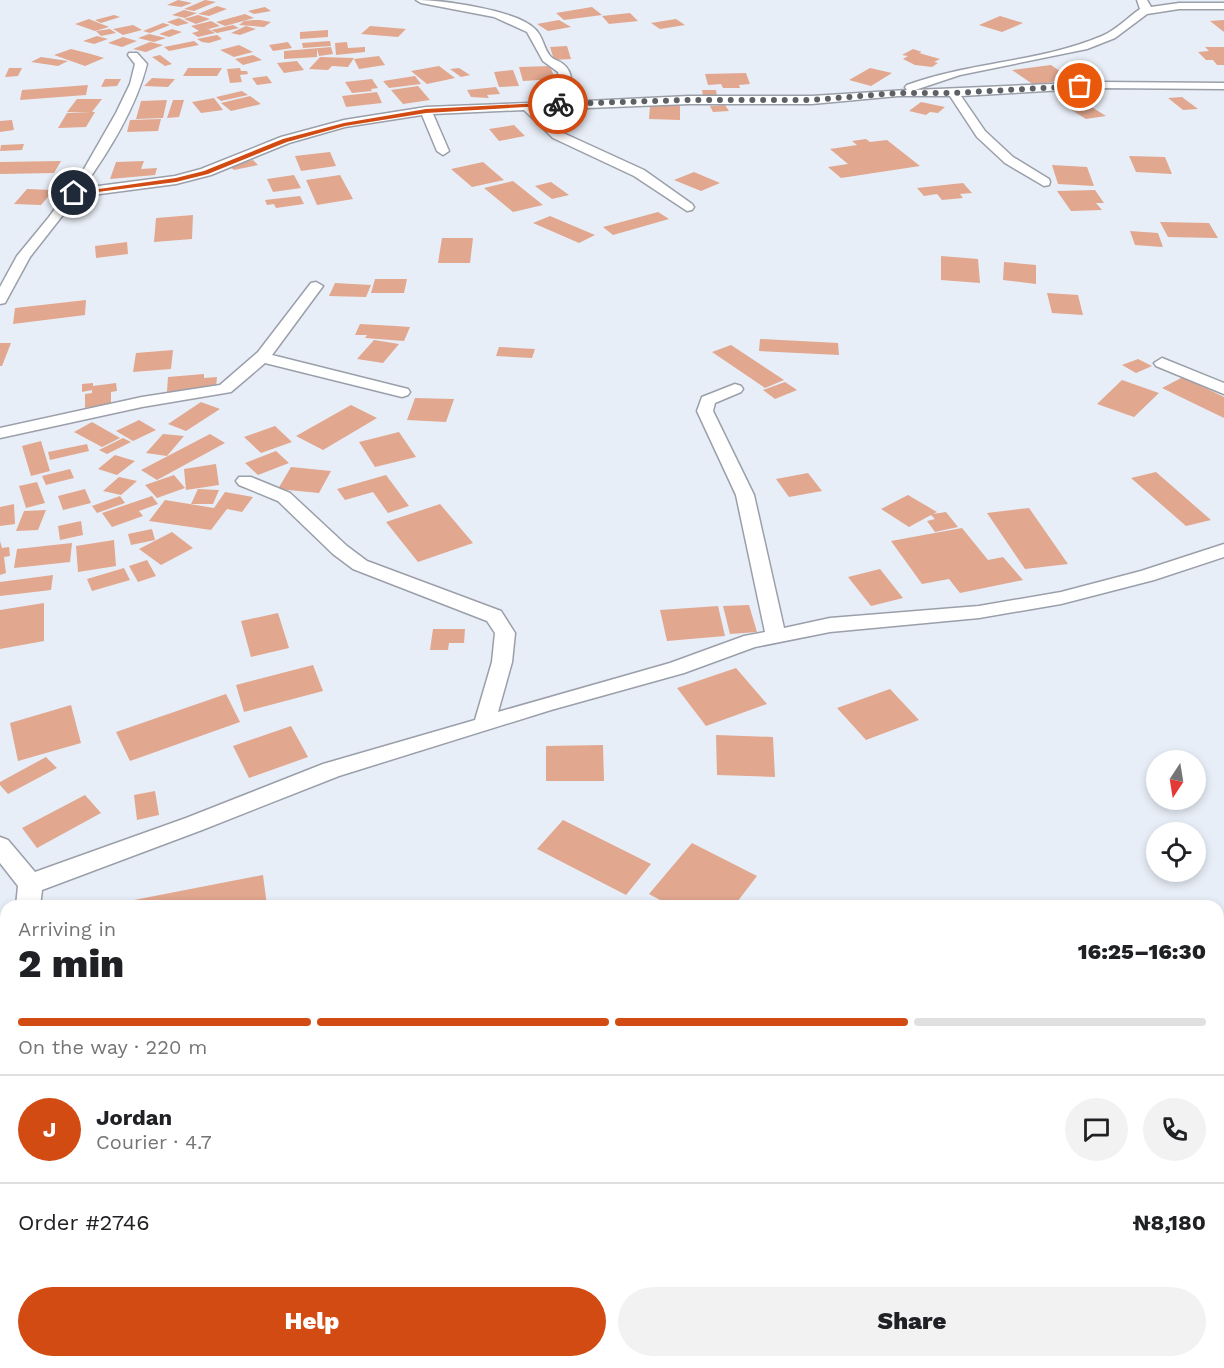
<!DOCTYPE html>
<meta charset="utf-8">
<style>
body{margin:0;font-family:"Work Sans",sans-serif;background:#f2f2f2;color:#202124;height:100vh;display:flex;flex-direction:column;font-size:22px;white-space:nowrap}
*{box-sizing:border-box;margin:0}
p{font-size:20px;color:#757577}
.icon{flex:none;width:33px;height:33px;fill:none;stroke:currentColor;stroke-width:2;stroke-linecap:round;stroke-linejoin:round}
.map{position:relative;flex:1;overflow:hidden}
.side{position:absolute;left:0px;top:900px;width:1224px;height:468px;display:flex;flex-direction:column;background:#fff;border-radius:18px 18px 0 0;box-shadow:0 3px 9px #0003}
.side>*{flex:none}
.needle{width:39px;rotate:192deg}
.buttons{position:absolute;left:1146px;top:750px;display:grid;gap:12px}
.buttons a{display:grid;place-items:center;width:60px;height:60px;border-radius:50%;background:#fff;box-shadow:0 3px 9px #0003;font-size:30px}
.pin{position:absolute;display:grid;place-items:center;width:51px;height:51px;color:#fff;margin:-26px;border:3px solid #fff;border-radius:50%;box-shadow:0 2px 6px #0007}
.courier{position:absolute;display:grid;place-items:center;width:60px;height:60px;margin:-30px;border:4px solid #d14b12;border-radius:50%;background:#fff;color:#222;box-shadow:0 2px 8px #0007}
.overview em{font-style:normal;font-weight:800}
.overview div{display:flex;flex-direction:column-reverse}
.overview{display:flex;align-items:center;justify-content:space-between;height:102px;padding:0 18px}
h1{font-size:39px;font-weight:800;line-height:45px}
.bar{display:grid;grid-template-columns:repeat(4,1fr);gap:9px 6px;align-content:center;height:72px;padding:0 18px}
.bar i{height:8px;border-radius:4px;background:#e0e0e0}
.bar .on{background:#d14b12}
.bar p{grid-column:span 4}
.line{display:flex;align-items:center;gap:15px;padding:0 18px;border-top:2px solid #e0e0e0}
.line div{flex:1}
.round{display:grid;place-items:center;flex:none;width:63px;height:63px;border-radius:32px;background:#f2f2f2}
.button{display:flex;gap:12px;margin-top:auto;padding:12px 18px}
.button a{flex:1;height:69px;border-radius:36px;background:#d14b12;color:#fff;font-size:24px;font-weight:800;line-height:69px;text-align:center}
.button a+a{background:#f2f2f2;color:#202124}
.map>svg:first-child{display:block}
</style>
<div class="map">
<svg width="1224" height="1368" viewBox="0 0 1224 1368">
<rect width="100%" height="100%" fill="#e8eef7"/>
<!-- education -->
<path fill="#f1dceb" d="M1224,1143V1368H1091L1090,1362H1218V1149Z"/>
<!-- building -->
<path fill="#e1a78f" d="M178,0L192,3L181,7L167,5Z
M205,0L216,2L194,11L184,9Z
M217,6L227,9L209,16L198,14Z
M265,7L271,11L254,14L248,11Z
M592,7L602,15L564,20L556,13Z
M184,10L192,12L197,13L185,18L172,15Z
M630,13L638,21L609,24L602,16Z
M245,14L254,18L225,26L216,22Z
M114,15L120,17L101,23L95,20Z
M198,15L210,19L196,24L184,19Z
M1000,16L1023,23L1002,32L979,25Z
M179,18L189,23L177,26L167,22Z
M89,19L109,27L95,31L75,24Z
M676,19L685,25L660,29L651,23Z
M254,20H260L271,22L264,27L239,25L244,21Z
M559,20L571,27L548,31L537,24Z
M1224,20V32L1210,21Z
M211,21L220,26L209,29L205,27L215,33L198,37L192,33L199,31L191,26Z
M163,23L170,25L150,33L143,31Z
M133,25L142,30L123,35L113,29Z
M233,25L239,28L217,33L211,30Z
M246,26L256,29L240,35L231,33Z
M370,26L406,29L398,37L361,34Z
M110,29L116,33L101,36L96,31Z
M172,29L182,32L169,37L159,34Z
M328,30V37L300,39V32Z
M149,34L166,38L154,42L138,38Z
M217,35L222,39L209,43L202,42L197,39Z
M97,36L108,39L94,44L83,41Z
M123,37L137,41L122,47L108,43Z
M194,41L199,45L169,51L164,47Z
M330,41L331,46L303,48L302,43Z
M150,42L163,45L146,52L133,49Z
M288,42L292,48L273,51L269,45Z
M347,42L348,48L365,47V52L336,55L335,43Z
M239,45L253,52L234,57L220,50Z
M567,46L571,59L554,60L550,47Z
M331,47L333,54L319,56L317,49V57L284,59V51Z
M1205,47H1224V65H1217L1213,60H1206L1198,52L1209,51Z
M71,49L91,54L104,58L85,66L54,55Z
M913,49L922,52L919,53L940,59L934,62L938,63L932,67L915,65L903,59L908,56L902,55Z
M160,55L172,64L165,66L152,57Z
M253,55L262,60L243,65L235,59Z
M379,56L385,65L359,69L354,59Z
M41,57L68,61L58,66L31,62Z
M320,57L354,58L348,67L332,66L328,70L309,69Z
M297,61L304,70L284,73L277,63Z
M1051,65L1064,74L1057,75L1062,78L1054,79L1058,81L1034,85L1012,70Z
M439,66L455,78L427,84L411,71Z
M550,66L555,79L523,81L519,67Z
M9,68H22L18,76L5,77Z
M188,68H222L217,76H183Z
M240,68L241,71H247L248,74L240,75L242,82L230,83L227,69Z
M459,68L470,75L461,77L450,69Z
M870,68L892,73L871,86L849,80Z
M513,70L519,86L499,87L494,72Z
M746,73L750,84L739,85L740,88H723L721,84L708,85L705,74Z
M267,76L272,83L257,85L252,78Z
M415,76L421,84L389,88L383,81Z
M152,78L175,79L168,87L144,86Z
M105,79H121L117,86L101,87Z
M372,79L378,88L371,89L372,91L352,93L345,82Z
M88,85L86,95L20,100L22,90Z
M418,86L430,100L403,104L391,90Z
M496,87L500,94L487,95L489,98L471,97L467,90Z
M702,90H716L717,96H703Z
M242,91L248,95L221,101L216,97Z
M377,92L382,103L346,107L342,96Z
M250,96L261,104L231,111L221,103Z
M1182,97L1198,109L1183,110L1168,98Z
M214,98L223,110L201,113L192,102Z
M77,99H102L92,112H95L86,127L58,128L67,113L90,112H67Z
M167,100L163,118L136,119L141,101Z
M173,100H184L179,117L167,118Z
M921,102L945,107L938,113L930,112L926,115L909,111Z
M725,105L729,111L713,112L710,106Z
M650,106H680V120L649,119Z
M1090,106L1106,116L1086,119L1070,109Z
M161,119L158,131L127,132L130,120Z
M12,120L14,130L0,132V121Z
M514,125L525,136L499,141L489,129Z
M866,139L870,142L887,140L920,166L841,178L828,167L848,164L830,149L857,145L852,141Z
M24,144L22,150L0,151L1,145Z
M330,152L336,166L301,171L295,156Z
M1129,156L1165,157L1172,174L1136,172Z
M253,160L258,165L234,170L229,166Z
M61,161L54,173L0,174V162Z
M144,161L141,169L157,168L155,175L110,179L116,162Z
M483,162L504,180L472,187L451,169Z
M1052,165L1087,167L1094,186L1058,184Z
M694,172L720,183L701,191L674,180Z
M294,175L301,188L273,192L267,179Z
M340,175L353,199L317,205L306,180Z
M513,181L543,205L513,212L484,188Z
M551,182L569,195L552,199L535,186Z
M963,183L972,193L960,194L963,198L942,200L937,194L924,196L917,188Z
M27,189L54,190L41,205L14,204Z
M1095,190L1104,203H1096L1102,210L1071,211L1057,191Z
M300,196L304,204L276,208L274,204L267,205L265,200Z
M658,212L669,219L613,235L603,227Z
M193,215L192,239L154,242L156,218Z
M550,216L595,235L579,243L533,223Z
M1160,222L1209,223L1218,238L1168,237Z
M1130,231L1158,233L1163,247L1135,245Z
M442,238H473L470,263H438Z
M127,242L128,254L96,258L95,246Z
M941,256L978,259L980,283L941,280Z
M1004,262L1036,265V284L1003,280Z
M375,279H407L404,293H371Z
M335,283L371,285L366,297L329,296Z
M1047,293L1078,295L1083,315L1052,313Z
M86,300L85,315L13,324L15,308Z
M360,324L395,326L410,327L404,341L365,338L367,335H355Z
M760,339L838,343L839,355L759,351Z
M374,340L399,344L383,363L357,359Z
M0,343H11L2,366H0Z
M731,345L784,380L765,388L712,352Z
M499,347L535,349L532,358L496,356Z
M173,350L171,369L133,372L136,353Z
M1138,359L1152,366L1136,373L1122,365Z
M204,374V378L217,377L216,387L167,392L168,377Z
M1183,377L1224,397V418L1162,388Z
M1122,380L1159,393L1134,417L1097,404Z
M785,382L797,390L775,399L763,390Z
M93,383V386L116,383L117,391L111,392V404L85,408V394L92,393V390L82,392V384Z
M415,398L454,399L446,422L407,420Z
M201,402L220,409L186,431L168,424Z
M351,405L377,418L323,450L296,436Z
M139,420L156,430L133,441L116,431Z
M92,422L120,438L102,447L74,432Z
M275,426L292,442L261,453L244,437Z
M399,432L416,457L375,467L359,442Z
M163,434L184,436L167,456L146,453Z
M210,434L225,443L157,480L141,470Z
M123,438L131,442L107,454L99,450Z
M41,441L50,471L31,476L22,446Z
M87,444L89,451L50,460L48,452Z
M276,451L289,463L258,475L245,463Z
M115,455L135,461L117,475L98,469Z
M216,464L219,485L186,490L184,469Z
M291,467L331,471L319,493L278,489Z
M70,469L74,478L46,485L42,476Z
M1156,472L1211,520L1186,526L1131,478Z
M808,473L822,491L789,497L776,479Z
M174,475L185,488L157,498L145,485Z
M386,475L409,506L388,513L373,492L345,500L337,489Z
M119,477L137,481L121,495L103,491Z
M37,482L45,503L26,508L19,486Z
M85,489L91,503L63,510L58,496Z
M198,489L219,490L213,504H191Z
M225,492L253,497L242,512L227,509L211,530L149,521L165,500L214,508Z
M908,495L937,512L933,514L946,512L958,527L935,532L927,521L935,519L931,515L909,527L881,509Z
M120,496L125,503L97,513L92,506Z
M152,496L158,504L139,511L143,516L112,527L102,513Z
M14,504L15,524L0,526V507Z
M440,504L473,543L418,562L386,522Z
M1029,508L1068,564L1025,569L987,513Z
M46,510L38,530L16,531L24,511Z
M81,521L83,535L60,540L58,526Z
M962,528L988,560L1003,557L1023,580L960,593L949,579L922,584L891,541Z
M152,529L155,540L131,545L128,534Z
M172,532L193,548L161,565L139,549Z
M114,540L116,566L78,572L76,546Z
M0,541L2,548L9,547L10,556L4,557L6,573L0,575Z
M72,543L70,562L14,568L17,549Z
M147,560L156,576L138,582L129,566Z
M124,568L130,580L92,591L87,579Z
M880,569L903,598L871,606L848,577Z
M53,575L51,590L0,596V582Z
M44,603V641L0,649V610Z
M749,605L757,632L730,634L723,606Z
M718,606L725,636L667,641L660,610Z
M278,613L289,648L251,657L241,621Z
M433,629H465L464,643H449L448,650H430Z
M313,665L323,691L244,712L236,685Z
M736,668L767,704L706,726L677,688Z
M890,689L919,720L866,740L837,708Z
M226,694L240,722L130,761L116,732Z
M71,705L81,743L18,761L10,723Z
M291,726L308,757L249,778L233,746Z
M716,735L773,737L775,777L717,775Z
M603,745L604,781H546V746Z
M46,757L57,768L8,794L0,785V782Z
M155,791L159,815L137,820L134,795Z
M85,795L101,813L37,848L22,828Z
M563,820L651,864L626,895L537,849Z
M692,843L757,876L734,906H671L649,894Z
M263,875L267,906H134V900Z
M128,1362H179L178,1368H126Z
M986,1362H1060L1061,1368H987Z"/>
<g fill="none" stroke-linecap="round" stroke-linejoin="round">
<!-- minor casing -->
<g stroke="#9a9fa9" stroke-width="3">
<path id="minor" d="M416,0C442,0 517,10 535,29C543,36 544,50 551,57C554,60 560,61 563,64C575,73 572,91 566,102L689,96H812L907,90L905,87L907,85C970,62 1041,62 1102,36C1116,30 1127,18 1140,9L1137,0H1147L1151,7L1179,3H1224V9H1179L1147,14L1115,38L1087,49L960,75L915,90L1099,82L1224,83V89L1099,88L961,96L985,131L1013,157L1049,179L1050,182L1049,185L1044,186L1005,163L977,137L950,96H898L812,104H689L537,110L561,132L644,170L692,204L694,207L692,210L687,211L634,176L553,138L524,110L433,114L449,151L443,155L437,151L422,115L345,127L289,143L211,175L176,184L77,197L30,257L5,303L0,304V287L17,256L49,217L84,169L116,113L130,84L135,64L128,55L129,53H137L147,64C136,108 109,151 83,188L175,176L201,169L281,137L344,120L426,107L554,102L560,91L558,72L543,61L527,32L494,17L421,3Z
M316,282L323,286L272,355L408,389L410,392L408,395L402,397L265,363L231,392L142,407L0,438V428L142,397L220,385L258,352L311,283Z
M1162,358L1224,383V394L1156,366L1154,363Z
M735,384L741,386L743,389L741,392L715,403L713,411L754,495L784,628L830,618L979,606L1061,592L1141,571L1224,544V557L1154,580L1061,604L979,618L830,632L755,647L684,673L551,710L339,776L202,830L42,890L40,906H16L18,886L0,863V837L8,840L35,872L186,818L323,764L475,720L492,662L495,633L487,621L353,569L333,554L278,501L239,485L236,481L239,477H251L290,493L347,546L367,561L501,611L515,633L512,662L498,712L670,663L744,636L765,632L736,495L697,411L702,397Z
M6,1038V1072L0,1074V1040Z
M0,1138L6,1139V1165L0,1164Z
M392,1362H424L422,1368H390Z
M674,1362H720L723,1368H677Z"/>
</g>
<!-- minor -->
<use href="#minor" fill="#fff" fill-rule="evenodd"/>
</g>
<!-- route -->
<path fill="#d14b12" d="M558,102L560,105L426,113L345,126L287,142L208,174L176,182L74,195L71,193L176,178L204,171L283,139L344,123L426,109Z"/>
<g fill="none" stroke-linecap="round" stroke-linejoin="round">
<!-- done -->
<path stroke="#5d6065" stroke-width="6" stroke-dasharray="0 10.8" d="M558,104L689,100H812L898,93H953L1080,86"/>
</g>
</svg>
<div class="buttons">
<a><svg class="needle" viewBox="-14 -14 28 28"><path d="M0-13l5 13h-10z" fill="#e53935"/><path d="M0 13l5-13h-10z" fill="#757577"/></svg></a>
<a><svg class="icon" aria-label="locate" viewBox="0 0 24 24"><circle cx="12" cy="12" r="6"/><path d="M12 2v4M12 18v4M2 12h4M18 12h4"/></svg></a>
</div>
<div class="pin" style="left:1080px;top:86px;background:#ea580c"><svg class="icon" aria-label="bag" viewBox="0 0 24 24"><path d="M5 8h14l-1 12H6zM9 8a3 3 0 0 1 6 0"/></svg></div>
<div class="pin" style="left:74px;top:193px;background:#1f2937"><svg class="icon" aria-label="home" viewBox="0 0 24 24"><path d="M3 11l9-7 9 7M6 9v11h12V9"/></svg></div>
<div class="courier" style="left:558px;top:104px"><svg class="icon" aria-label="bike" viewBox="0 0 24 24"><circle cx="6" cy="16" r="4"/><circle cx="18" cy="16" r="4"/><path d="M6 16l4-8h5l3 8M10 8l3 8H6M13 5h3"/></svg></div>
<section class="side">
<div class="overview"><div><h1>2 min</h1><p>Arriving in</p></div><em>16:25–16:30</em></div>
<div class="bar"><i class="on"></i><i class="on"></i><i class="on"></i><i></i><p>On the way · 220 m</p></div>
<div class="line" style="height:108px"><b class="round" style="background:#d14b12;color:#fff">J</b><div><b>Jordan</b><p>Courier · 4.7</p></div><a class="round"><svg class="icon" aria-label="chat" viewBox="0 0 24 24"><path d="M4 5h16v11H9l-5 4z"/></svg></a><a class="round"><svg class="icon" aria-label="phone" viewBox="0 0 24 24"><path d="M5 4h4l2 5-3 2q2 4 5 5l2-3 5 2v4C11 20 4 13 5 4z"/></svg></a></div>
<div class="line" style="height:78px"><div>Order #2746</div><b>₦8,180</b></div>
<div class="button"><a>Help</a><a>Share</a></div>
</section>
</div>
